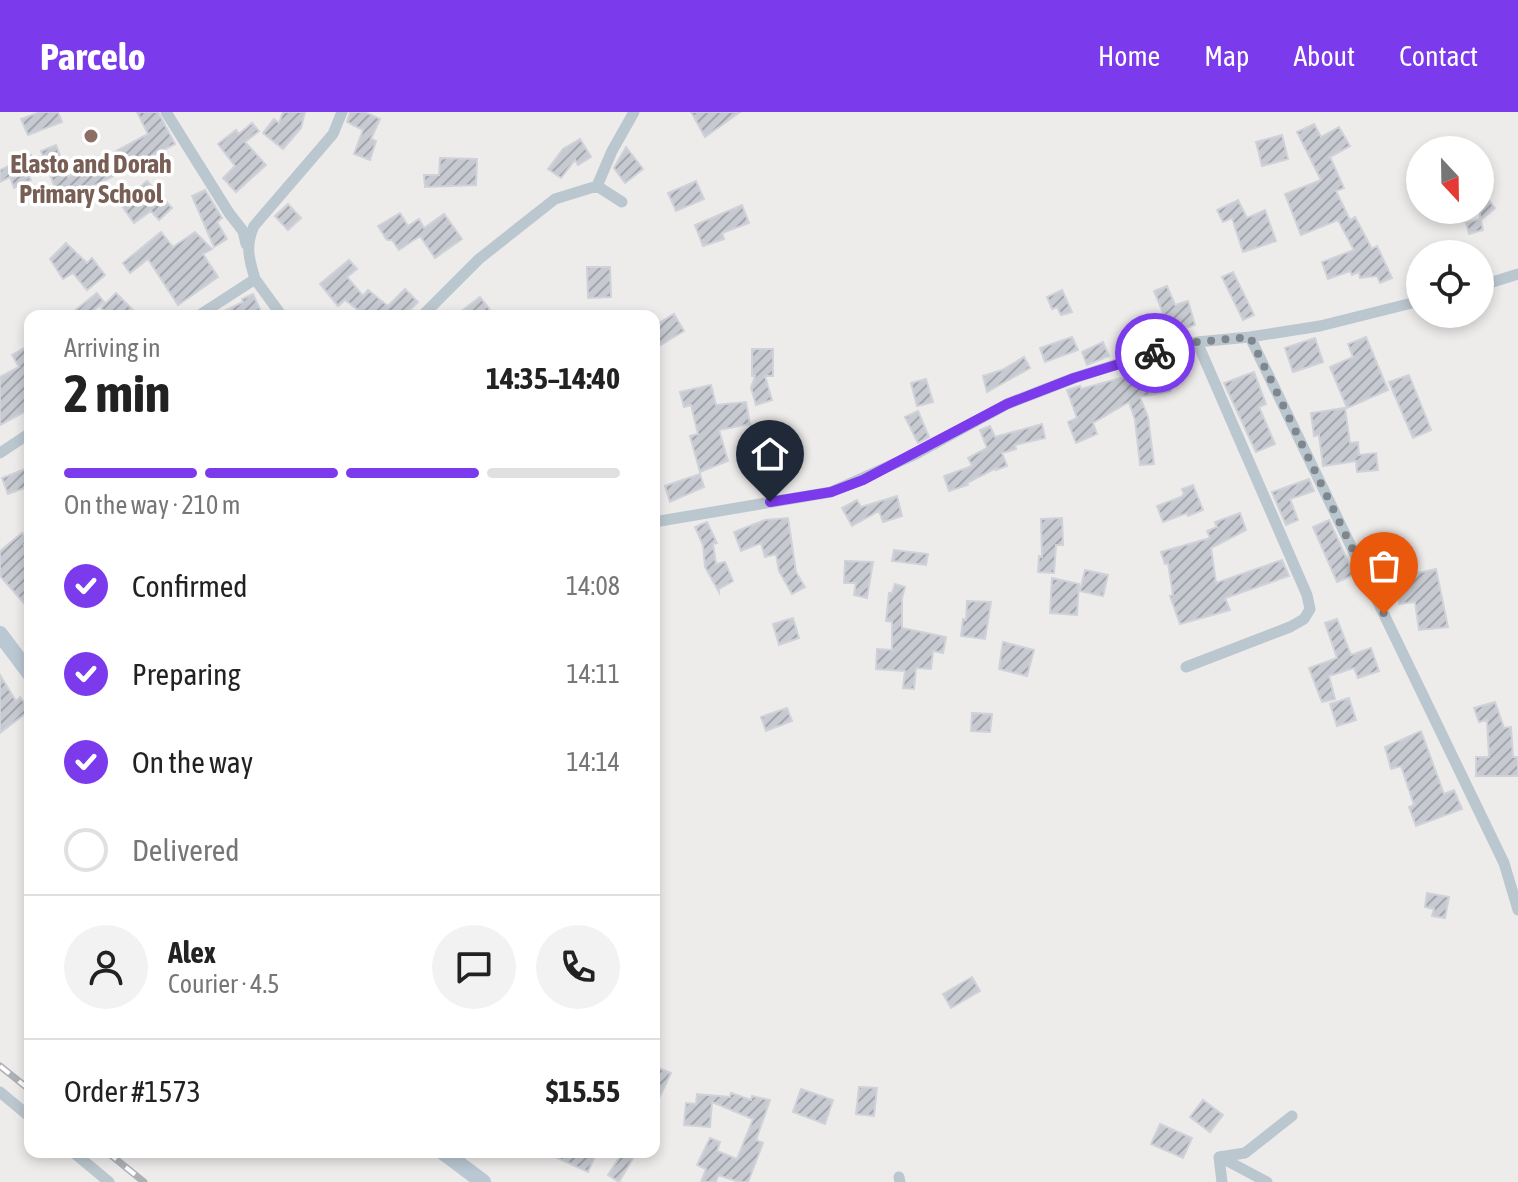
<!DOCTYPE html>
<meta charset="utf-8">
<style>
body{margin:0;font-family:"Asap Condensed",sans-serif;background:#f2f2f2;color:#222;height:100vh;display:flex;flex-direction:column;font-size:30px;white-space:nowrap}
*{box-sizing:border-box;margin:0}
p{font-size:26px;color:#767676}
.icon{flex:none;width:44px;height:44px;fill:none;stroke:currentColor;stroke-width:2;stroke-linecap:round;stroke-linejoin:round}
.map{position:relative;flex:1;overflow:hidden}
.panel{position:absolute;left:24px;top:198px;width:636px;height:848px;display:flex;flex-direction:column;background:#fff;border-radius:16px;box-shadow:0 4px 12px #0003}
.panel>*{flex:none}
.needle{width:52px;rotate:158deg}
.fabs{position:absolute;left:1406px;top:24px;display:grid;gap:16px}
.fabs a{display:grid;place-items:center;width:88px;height:88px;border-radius:50%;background:#fff;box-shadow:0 4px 12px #0003;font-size:40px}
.pin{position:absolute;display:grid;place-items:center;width:68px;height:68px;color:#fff;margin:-82px -34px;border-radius:50% 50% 50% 0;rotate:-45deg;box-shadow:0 0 8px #0007}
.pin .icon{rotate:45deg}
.courier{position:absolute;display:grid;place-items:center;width:80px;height:80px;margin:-40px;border:6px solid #7c3aed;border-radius:50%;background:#fff;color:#222;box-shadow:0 2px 10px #0007}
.summary em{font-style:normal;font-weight:700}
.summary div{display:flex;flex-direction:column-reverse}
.summary{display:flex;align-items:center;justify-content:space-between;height:136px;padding:0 40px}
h1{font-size:52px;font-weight:700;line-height:60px}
.bar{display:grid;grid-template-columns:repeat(4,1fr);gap:12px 8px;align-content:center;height:96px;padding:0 40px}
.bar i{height:10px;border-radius:6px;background:#e0e0e0}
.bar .on{background:#7c3aed}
.bar p{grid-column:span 4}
.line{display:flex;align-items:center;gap:20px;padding:0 40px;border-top:2px solid #e0e0e0}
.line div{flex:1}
.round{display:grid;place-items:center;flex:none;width:84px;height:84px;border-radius:42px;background:#f2f2f2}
ol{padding:0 40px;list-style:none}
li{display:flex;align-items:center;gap:24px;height:88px}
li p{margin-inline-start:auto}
li .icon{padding:8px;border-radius:50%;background:#7c3aed;color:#fff;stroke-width:4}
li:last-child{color:#767676}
li i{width:44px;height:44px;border:4px solid #e0e0e0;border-radius:50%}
header{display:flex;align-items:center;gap:48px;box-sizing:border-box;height:112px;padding:0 40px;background:#7c3aed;color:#fff}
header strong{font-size:38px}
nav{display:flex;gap:44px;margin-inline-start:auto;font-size:28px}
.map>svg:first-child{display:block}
</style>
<header>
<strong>Parcelo</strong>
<nav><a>Home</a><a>Map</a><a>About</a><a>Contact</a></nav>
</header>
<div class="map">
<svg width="1518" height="1070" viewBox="0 0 1518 1070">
<defs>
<pattern id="building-hatch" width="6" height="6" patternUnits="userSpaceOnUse" patternTransform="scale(2)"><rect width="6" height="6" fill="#c7cad1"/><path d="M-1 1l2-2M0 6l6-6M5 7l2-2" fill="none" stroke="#a3a6ad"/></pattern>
</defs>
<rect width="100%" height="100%" fill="#eeebeb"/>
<!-- building -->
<path fill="url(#building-hatch)" stroke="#cfd2d8" stroke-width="2" d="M40,0H58L62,10L28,23L21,7Z
M137,0H158L175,32L61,91L41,39L56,33L68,65L148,22Z
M283,0H305L301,16L283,37L263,21L274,7L279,11Z
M350,0H365L380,7L371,27L376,29L370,48L354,42L363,18L347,10Z
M691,0H740L705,25Z
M252,11L259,19L245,30L266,53L236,80L223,66L235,54L218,32L236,18L239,22Z
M1314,12L1321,25L1339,15L1350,34L1330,45L1344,76L1336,79L1350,108L1355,105L1372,137L1377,134L1392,166L1380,171L1377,164L1360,166L1359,160L1352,163L1350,159L1328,167L1322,150L1354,138L1338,108L1301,123L1285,82L1321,68L1297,20Z
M1282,23L1288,47L1262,54L1256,30Z
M580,27L591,45L578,53L575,48L561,66L548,57L563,37Z
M626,35L643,57L625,71L614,56Z
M31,43L35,50L25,56L31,68L14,76L10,65L0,70V58Z
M440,46L477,47L476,73L425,75L424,63H439Z
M147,69L172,96L159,108L151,99L134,111L122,94L137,84L134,81Z
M696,69L704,87L676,99L668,81Z
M1480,77L1495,96L1481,108L1483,118L1469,122L1466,111L1480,107Z
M205,78L222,106L217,110L227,127L214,135L192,84Z
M1238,88L1247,106L1265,98L1276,129L1243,140L1232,106L1223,110L1217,98Z
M288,92L301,106L288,118L275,104Z
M742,93L749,111L722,121L724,127L703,134L695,113Z
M400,101L408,114L419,107L424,116L444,102L462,127L435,146L420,124L399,138L392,128H387L378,114Z
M161,120L173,135L195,120L212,137L203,142L218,165L178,193L148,147L130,161L123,151Z
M66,131L87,151L92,146L105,163L87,178L73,161L63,167L50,147Z
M349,148L357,157L347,165L363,184L368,178L388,194L405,177L418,190L404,204H366L345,188L338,194L320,172Z
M587,155H610L611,185L588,186Z
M1233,160L1254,203L1243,208L1222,165Z
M1167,174L1175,193L1188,189L1195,213L1151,229L1144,211L1164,203L1154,179Z
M1062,178L1072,200L1061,203L1057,195L1052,197L1047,185Z
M97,181L104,190L86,204H68Z
M116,181L139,204H109L101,196Z
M253,182L263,204H214L243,190L242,187Z
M480,185L495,204H455Z
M674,202L684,219L654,237V214Z
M1072,225L1078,238L1045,250L1040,236Z
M1366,225L1388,278L1347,296L1330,255L1353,245L1348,232Z
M1315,226L1323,250L1293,260L1285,236Z
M1103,230L1109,244L1087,253L1082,240Z
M30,233V297L0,313V265L19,255L12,243Z
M752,237H773V264H765L772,288L756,293L751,276L755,264H752Z
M1024,245L1030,256L987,280L983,264L1002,258Z
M1164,254L1170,279L1140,285L1148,305L1154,352L1140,353L1135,308L1129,290L1093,311L1097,322L1076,331L1068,310L1077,306L1067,278L1080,274L1081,277Z
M1254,260L1266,292L1259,295L1275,332L1256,340L1224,271Z
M1409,263L1431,318L1413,326L1389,270Z
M926,267L933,290L917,294L911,271Z
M711,273L716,293L746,290L750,312L719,318L728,349L700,360L690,324L698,322L691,293L684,295L680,280Z
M1345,296L1350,331L1358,330L1359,343L1376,341L1378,358L1357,360L1356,349L1323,354L1319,323L1314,324L1311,301Z
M918,299L929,325L918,331L905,305Z
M1042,312L1045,326L1015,333L1016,337L1002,341L1007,354L996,358V356L967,371L968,373L949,379L944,364L972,354L968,346L987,336L980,318L990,314L995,325Z
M30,355V374L8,382L2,366Z
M700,362L704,375L670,390L665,374Z
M1309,367L1314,379L1290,387L1298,408L1286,413L1272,380Z
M1193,373L1203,398L1188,404L1187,401L1163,410L1157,394L1181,385L1184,382L1182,377Z
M897,384L902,404L883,410L879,399L852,414L842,396L857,388L861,395Z
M1240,401L1246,418L1211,436L1216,471L1282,448L1289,464L1225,486L1230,498L1180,512L1170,484L1173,483L1168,451L1165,452L1161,440L1210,426L1207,419L1217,415L1215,410Z
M788,406L796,460L805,475L792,482L779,459L776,442L765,445L761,431L741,439L734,420L765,408Z
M1062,406L1063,433H1056L1054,461L1038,460L1039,444L1042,445L1041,407Z
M1329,408L1354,463L1337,470L1313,415Z
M707,410L717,431L713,432L716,452L725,450L733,469L719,477V480L705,455L703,433L695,415Z
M22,421L29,429L24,433L30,440V498L0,464V439Z
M894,438L928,442L926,453L892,449Z
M845,449L873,450L867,486L854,483L856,471H844Z
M1411,456L1413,462L1436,457L1448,515L1419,518L1415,490L1399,492L1397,471L1390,472L1388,462Z
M1085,458L1108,463L1103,484L1080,479Z
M1052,466L1079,472L1077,503L1050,501Z
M895,472L905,475L902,486V516L946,525L943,541L933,539L931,557L916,556L914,577L903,576L905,559L876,557L877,537L892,538V510L886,509L889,481H892Z
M967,489L991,490L985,527L961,524L963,507L966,508Z
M793,506L799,526L779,533L773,512Z
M1337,507L1351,543L1371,536L1379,559L1358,566L1354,556L1329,564L1335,587L1322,590L1309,556L1337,546L1325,511Z
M1003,530L1034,538L1027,564L999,557Z
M0,563L16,589L20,585L30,598L0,621Z
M1349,586L1356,608L1337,614L1330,592Z
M1495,590L1504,616L1511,615L1513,645H1518V664H1476V645H1489L1487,608L1479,610L1474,596Z
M787,596L792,609L766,619L761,605Z
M972,601L992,602L990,620L971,619Z
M1421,619L1444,682L1454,678L1462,697L1416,714L1409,695L1414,693L1401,654L1391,657L1385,635Z
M1427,781L1449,785L1445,806L1432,804L1434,797L1425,795Z
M972,865L980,879L951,896L943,882Z
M654,954L671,961L654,997Z
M859,975L877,976L874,1004L856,1002Z
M801,977L833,988L825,1012L793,1000Z
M731,981L751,988L752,984L770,988L756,1028L763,1031L748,1070H739L718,1063L716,1070H701L706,1057L697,1053L710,1026L720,1030L717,1039L737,1047L753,1007L712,990L710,1015L684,1013L686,991L696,992L697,982L730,985Z
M1203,988L1223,1003L1210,1020L1190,1005Z
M1160,1012L1192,1026L1183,1046L1151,1032Z
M544,1040H597L588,1060Z
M623,1040L635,1043L619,1070L608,1063Z"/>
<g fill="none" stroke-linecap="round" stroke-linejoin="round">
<!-- street -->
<path stroke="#bbc7cf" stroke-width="11" d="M166,0L229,101L243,119L246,132
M597,74L612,39L634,0
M255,167L282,204
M1480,174L1518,162
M198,204L255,167C249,147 245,134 254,114L333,22L342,0
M422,204L479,147L555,87L597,74L622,90
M1250,225L1504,751L1518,798
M0,341L30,321
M654,410L831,380L916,342L1007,292L1074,266L1143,244L1197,230L1250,225L1320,214L1420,189
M1186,555L1290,515L1304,507L1310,497L1307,483L1197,230
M0,980L30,1005
M73,1040L109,1070
M1220,1045L1267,1070
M899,1065L900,1070
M1222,1070L1219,1045L1245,1041L1292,1004"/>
<!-- secondary -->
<path stroke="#bac8d4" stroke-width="16" d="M0,522L30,562
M443,1040L483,1070"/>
<!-- rail casing -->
<g stroke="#adb1b6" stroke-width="7">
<path id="rail" d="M0,954L30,978
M107,1040L144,1070"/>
</g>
<!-- rail -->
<use href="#rail" stroke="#fff" stroke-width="4" stroke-dasharray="12" stroke-linecap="butt"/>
</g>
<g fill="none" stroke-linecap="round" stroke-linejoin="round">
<!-- done -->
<path stroke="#7f868d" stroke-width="8" stroke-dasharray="0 14.4" d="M1155,241L1197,230L1250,225L1384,502"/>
<!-- route -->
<path stroke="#7c3aed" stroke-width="10" d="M770,390L831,380L863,368L1007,292L1074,266L1155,241"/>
</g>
<!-- markers -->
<circle fill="#8d6e63" stroke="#fff" stroke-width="3" cx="91" cy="24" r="8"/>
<g text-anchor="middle" stroke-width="7" stroke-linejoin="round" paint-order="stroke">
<!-- education labels -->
<g font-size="26" font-weight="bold" fill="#785e54" stroke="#fff">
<text x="91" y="61">Elasto and Dorah<tspan x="91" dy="30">Primary School</tspan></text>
</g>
</g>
</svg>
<div class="fabs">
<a><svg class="needle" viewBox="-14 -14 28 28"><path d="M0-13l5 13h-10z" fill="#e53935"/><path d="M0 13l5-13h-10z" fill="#767676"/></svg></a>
<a><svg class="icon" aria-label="locate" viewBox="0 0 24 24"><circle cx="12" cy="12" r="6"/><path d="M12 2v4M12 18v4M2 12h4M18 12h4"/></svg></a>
</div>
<div class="pin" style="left:1384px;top:502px;background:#ea580c"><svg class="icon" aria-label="bag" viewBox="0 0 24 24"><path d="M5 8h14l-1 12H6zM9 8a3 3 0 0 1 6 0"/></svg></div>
<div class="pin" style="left:770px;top:390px;background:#1f2937"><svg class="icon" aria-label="home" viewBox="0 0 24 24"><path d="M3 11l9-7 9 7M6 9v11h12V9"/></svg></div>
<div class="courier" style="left:1155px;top:241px"><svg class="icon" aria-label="bike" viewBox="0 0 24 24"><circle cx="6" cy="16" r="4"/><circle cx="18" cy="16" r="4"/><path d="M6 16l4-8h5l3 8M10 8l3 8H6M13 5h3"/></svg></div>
<section class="panel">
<div class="summary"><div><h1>2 min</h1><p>Arriving in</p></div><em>14:35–14:40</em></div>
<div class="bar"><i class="on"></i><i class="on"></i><i class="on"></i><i></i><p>On the way · 210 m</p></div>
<ol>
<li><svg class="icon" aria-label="check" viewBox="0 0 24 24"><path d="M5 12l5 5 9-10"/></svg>Confirmed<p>14:08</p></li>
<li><svg class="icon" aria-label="check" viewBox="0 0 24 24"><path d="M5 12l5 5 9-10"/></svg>Preparing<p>14:11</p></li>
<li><svg class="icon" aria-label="check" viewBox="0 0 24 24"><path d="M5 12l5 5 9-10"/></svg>On the way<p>14:14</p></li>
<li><i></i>Delivered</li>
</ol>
<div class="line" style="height:144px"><a class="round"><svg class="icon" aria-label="person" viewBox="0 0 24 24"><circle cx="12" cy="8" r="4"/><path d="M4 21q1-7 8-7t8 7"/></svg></a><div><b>Alex</b><p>Courier · 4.5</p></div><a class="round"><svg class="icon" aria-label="chat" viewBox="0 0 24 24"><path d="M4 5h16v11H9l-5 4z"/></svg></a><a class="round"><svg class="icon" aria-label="phone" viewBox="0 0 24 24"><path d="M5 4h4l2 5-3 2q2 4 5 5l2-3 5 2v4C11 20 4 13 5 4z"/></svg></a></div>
<div class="line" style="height:104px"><div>Order #1573</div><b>$15.55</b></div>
</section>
</div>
